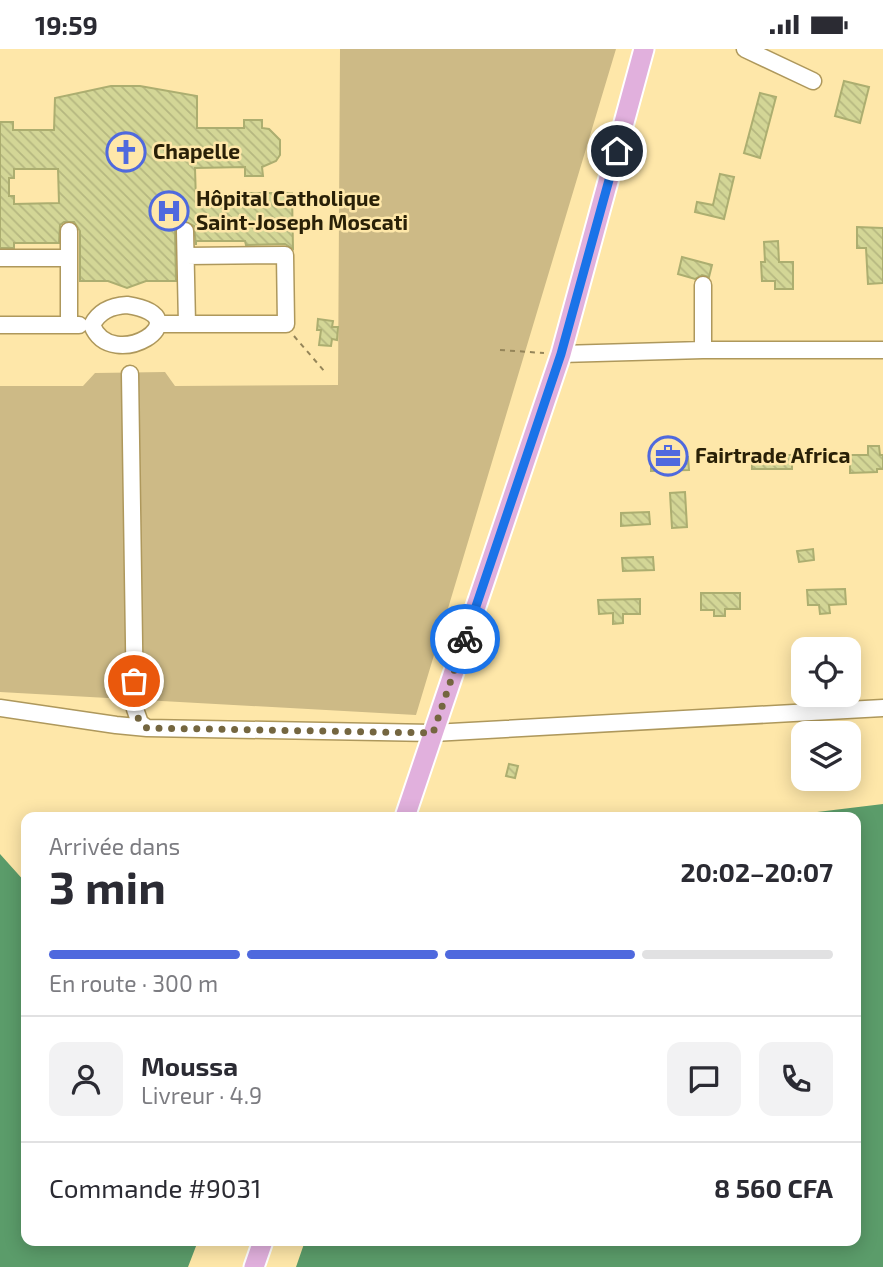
<!DOCTYPE html>
<html lang="fr">
<meta charset="utf-8">
<style>
body{margin:0;font-family:"Exo 2",sans-serif;background:#f2f2f3;color:#2b2b33;height:100vh;display:flex;flex-direction:column;font-size:26px;white-space:nowrap}
*{box-sizing:border-box;margin:0}
p{font-size:23px;color:#7c7c81}
.icon{flex:none;width:38px;height:38px;fill:none;stroke:currentColor;stroke-width:2;stroke-linecap:round;stroke-linejoin:round}
.map{position:relative;flex:1;overflow:hidden}
.panel{position:absolute;left:21px;top:763px;width:840px;height:434px;display:flex;flex-direction:column;background:#fff;border-radius:14px;box-shadow:0 4px 18px #0003}
.panel>*{flex:none}
.buttons{position:absolute;left:791px;top:588px;display:grid;gap:14px}
.buttons a{display:grid;place-items:center;width:70px;height:70px;border-radius:14px;background:#fff;box-shadow:0 4px 18px #0003;font-size:35px}
.pin{position:absolute;display:grid;place-items:center;width:60px;height:60px;color:#fff;margin:-30px;border:4px solid #fff;border-radius:50%;box-shadow:0 2px 7px #0007}
.courier{position:absolute;display:grid;place-items:center;width:70px;height:70px;margin:-35px;border:5px solid #1a73e8;border-radius:50%;background:#fff;color:#222;box-shadow:0 2px 9px #0007}
.overview em{font-style:normal;font-weight:700}
.overview div{display:flex;flex-direction:column-reverse}
.overview{display:flex;align-items:center;justify-content:space-between;height:119px;padding:0 28px}
h1{font-size:46px;font-weight:700;line-height:52px}
.bar{display:grid;grid-template-columns:repeat(4,1fr);gap:10px 7px;align-content:center;height:84px;padding:0 28px}
.bar i{height:9px;border-radius:5px;background:#e1e1e2}
.bar .selected{background:#4f69de}
.bar p{grid-column:span 4}
.line{display:flex;align-items:center;gap:18px;padding:0 28px;border-top:2px solid #e1e1e2}
.line div{flex:1}
.round{display:grid;place-items:center;flex:none;width:74px;height:74px;border-radius:14px;background:#f2f2f3}
.status{display:flex;justify-content:space-between;align-items:center;height:49px;padding:0 35px;background:#fff;direction:ltr}
.status svg{height:19px;fill:currentColor}
.map>svg:first-child{display:block}
</style>
<div class="status"><b>19:59</b><svg viewBox="0 0 49 12"><path d="M0 12V9h3v3zM5 12V6h3v6zM10 12V3h3v9zM15 12V0h3v12zM26 1h20v11H26zM47 4h2v5h-2z"/></svg></div>
<div class="map">
<svg width="883" height="1218" viewBox="0 0 883 1218">
<defs>
<pattern id="building-back-hatch" width="6" height="6" patternUnits="userSpaceOnUse" patternTransform="scale(1.75)"><rect width="6" height="6" fill="#d3d696"/><path d="M-1 5l2 2M0 0l6 6M5-1l2 2" fill="none" stroke="#b5b780"/></pattern>
</defs>
<rect width="100%" height="100%" fill="#fee7a9"/>
<!-- grass -->
<path fill="#cdba86" d="M340,0H616L416,666L0,643V337H83L95,324L165,323L175,337L338,336Z"/>
<!-- water -->
<path fill="#5b9c6a" d="M883,755V1218H296L305,1192H856V768H776Z
M0,805L26,834V1192H198L188,1218H0Z"/>
<!-- building -->
<path fill="url(#building-back-hatch)" stroke="#acae70" stroke-width="2" fill-rule="evenodd" d="M844,32L869,38L860,74L835,67Z
M111,37H140L197,47V79H244V71H262V79L269,80L280,91V106L276,112L262,118L263,127H245V118L195,119L196,153H245V144H292L293,200L285,195L246,196L245,192H196V196L194,177L184,172L179,173L175,182L176,232H146L127,239L108,232H80V182L74,173H64L60,176L59,194H14V199H0V73H13V81H54L55,49ZM14,120H58L59,154L14,155V147H9V129H14Z
M760,44L776,48L760,109L744,104Z
M720,125L734,128L724,170L695,163L697,153L713,156Z
M857,178L883,179V234L868,235L866,199H857Z
M778,192L779,213H793V240H775V232H762L761,213H765L764,193Z
M682,208L712,216L709,228L702,226L695,230L678,225Z
M318,270L333,272L332,278H338L337,291L332,290L331,297L319,296L321,281H317Z
M868,397H879L880,406H883V420H877V423L850,424V406H868Z
M752,406H792V420H752Z
M688,408L689,421L651,422V409Z
M685,443L687,478L672,479L670,444Z
M649,463L650,475L621,477V464Z
M813,500L814,511L799,513L797,502Z
M653,508L654,521L623,522L622,509Z
M845,540L846,555L829,556L830,564L820,565L819,556H808L807,541Z
M701,544H740V560H725V567H714V561H701Z
M640,550V565H623V574L613,575V564L599,565L598,551Z
M509,715L518,717L515,729L506,727Z"/>
<g fill="none" stroke-linecap="round" stroke-linejoin="round">
<!-- minor casing -->
<g stroke="#ae985c" stroke-width="19">
<path id="minor" d="M745,0L813,32
M69,182V276
M185,182L187,275
M0,209H69
M127,256C206,268 111,326 92,276C99,262 111,257 127,256Z
M158,275H286L285,206L186,207
M0,276H79
M703,301V236
M561,305L703,301H883
M130,325L135,660L140,674L147,679L433,684L883,659
M0,659L116,676L147,679"/>
</g>
<!-- major casing -->
<g stroke="#fff" stroke-width="23">
<path id="major" d="M405,768L561,305L644,0
M254,1218L263,1192"/>
</g>
<!-- path -->
<path stroke="#958559" stroke-width="2" stroke-dasharray="5 5" stroke-linecap="butt" d="M294,287L325,323
M500,301L544,304"/>
<!-- minor -->
<use href="#minor" stroke="#fff" stroke-width="16"/>
<!-- major -->
<use href="#major" stroke="#e1b0dd" stroke-width="19"/>
</g>
<g fill="none" stroke-linecap="round" stroke-linejoin="round">
<!-- done -->
<path stroke="#746640" stroke-width="7" stroke-dasharray="0 12.6" d="M134,632C135,649 131,668 147,679L433,684L465,590"/>
<!-- route -->
<path stroke="#1a73e8" stroke-width="9" d="M465,590L561,305L617,102"/>
</g>
<!-- icons -->
<defs>
<g id="church-ring" transform="scale(2.0125)"><circle r="9.5" fill="#fee7a9" stroke="#4f69de" stroke-width="1.5"/><path d="M-1.2-6h2.4v3.5h3.3v2.4h-3.3V6h-2.4V-.1h-3.3v-2.4h3.3Z" fill="#4f69de"/></g>
<g id="hospital-ring" transform="scale(2.0125)"><circle r="9.5" fill="#fee7a9" stroke="#4f69de" stroke-width="1.5"/><path d="M-5-5h3v3.5h4V-5h3V5h-3V1.5h-4V5h-3Z" fill="#4f69de"/></g>
<g id="office-ring" transform="scale(2.0125)"><circle r="9.5" fill="#fee7a9" stroke="#4f69de" stroke-width="1.5"/><path d="M-6-3h4V-5.5h4V-3h4V5H-6ZM-1-4.5V-3h2v-1.5ZM-6 0V1H6V0Z" fill="#4f69de"/></g>
</defs>
<g fill-rule="evenodd">
<use href="#church-ring" x="126" y="103"/>
<use href="#hospital-ring" x="169" y="162"/>
<use href="#office-ring" x="668" y="407"/>
</g>
<g text-anchor="middle" stroke-width="5" stroke-linejoin="round" paint-order="stroke">
<!-- poi labels -->
<g font-size="21" font-weight="bold" fill="#292007" stroke="#fee7a9" text-anchor="start">
<text x="153" y="110">Chapelle</text>
<text x="196" y="157">Hôpital Catholique<tspan x="196" dy="24">Saint-Joseph Moscati</tspan></text>
<text x="695" y="414">Fairtrade Africa</text>
</g>
</g>
</svg>
<div class="buttons">
<a><svg class="icon" aria-label="locate" viewBox="0 0 24 24"><circle cx="12" cy="12" r="6"/><path d="M12 2v4M12 18v4M2 12h4M18 12h4"/></svg></a>
<a><svg class="icon" aria-label="layers" viewBox="0 0 24 24"><path d="M12 4l9 5-9 5-9-5zM3 14l9 5 9-5"/></svg></a>
</div>
<div class="pin" style="left:134px;top:632px;background:#ea580c"><svg class="icon" aria-label="bag" viewBox="0 0 24 24"><path d="M5 8h14l-1 12H6zM9 8a3 3 0 0 1 6 0"/></svg></div>
<div class="pin" style="left:617px;top:102px;background:#1f2937"><svg class="icon" aria-label="home" viewBox="0 0 24 24"><path d="M3 11l9-7 9 7M6 9v11h12V9"/></svg></div>
<div class="courier" style="left:465px;top:590px"><svg class="icon" aria-label="bike" viewBox="0 0 24 24"><circle cx="6" cy="16" r="4"/><circle cx="18" cy="16" r="4"/><path d="M6 16l4-8h5l3 8M10 8l3 8H6M13 5h3"/></svg></div>
<section class="panel">
<div class="overview"><div><h1>3 min</h1><p>Arrivée dans</p></div><em>20:02–20:07</em></div>
<div class="bar"><i class="selected"></i><i class="selected"></i><i class="selected"></i><i></i><p>En route · 300 m</p></div>
<div class="line" style="height:126px"><a class="round"><svg class="icon" aria-label="person" viewBox="0 0 24 24"><circle cx="12" cy="8" r="4"/><path d="M4 21q1-7 8-7t8 7"/></svg></a><div><b>Moussa</b><p>Livreur · 4.9</p></div><a class="round"><svg class="icon" aria-label="chat" viewBox="0 0 24 24"><path d="M4 5h16v11H9l-5 4z"/></svg></a><a class="round"><svg class="icon" aria-label="phone" viewBox="0 0 24 24"><path d="M5 4h4l2 5-3 2q2 4 5 5l2-3 5 2v4C11 20 4 13 5 4z"/></svg></a></div>
<div class="line" style="height:91px"><div>Commande #9031</div><b>8 560 CFA</b></div>
</section>
</div>
